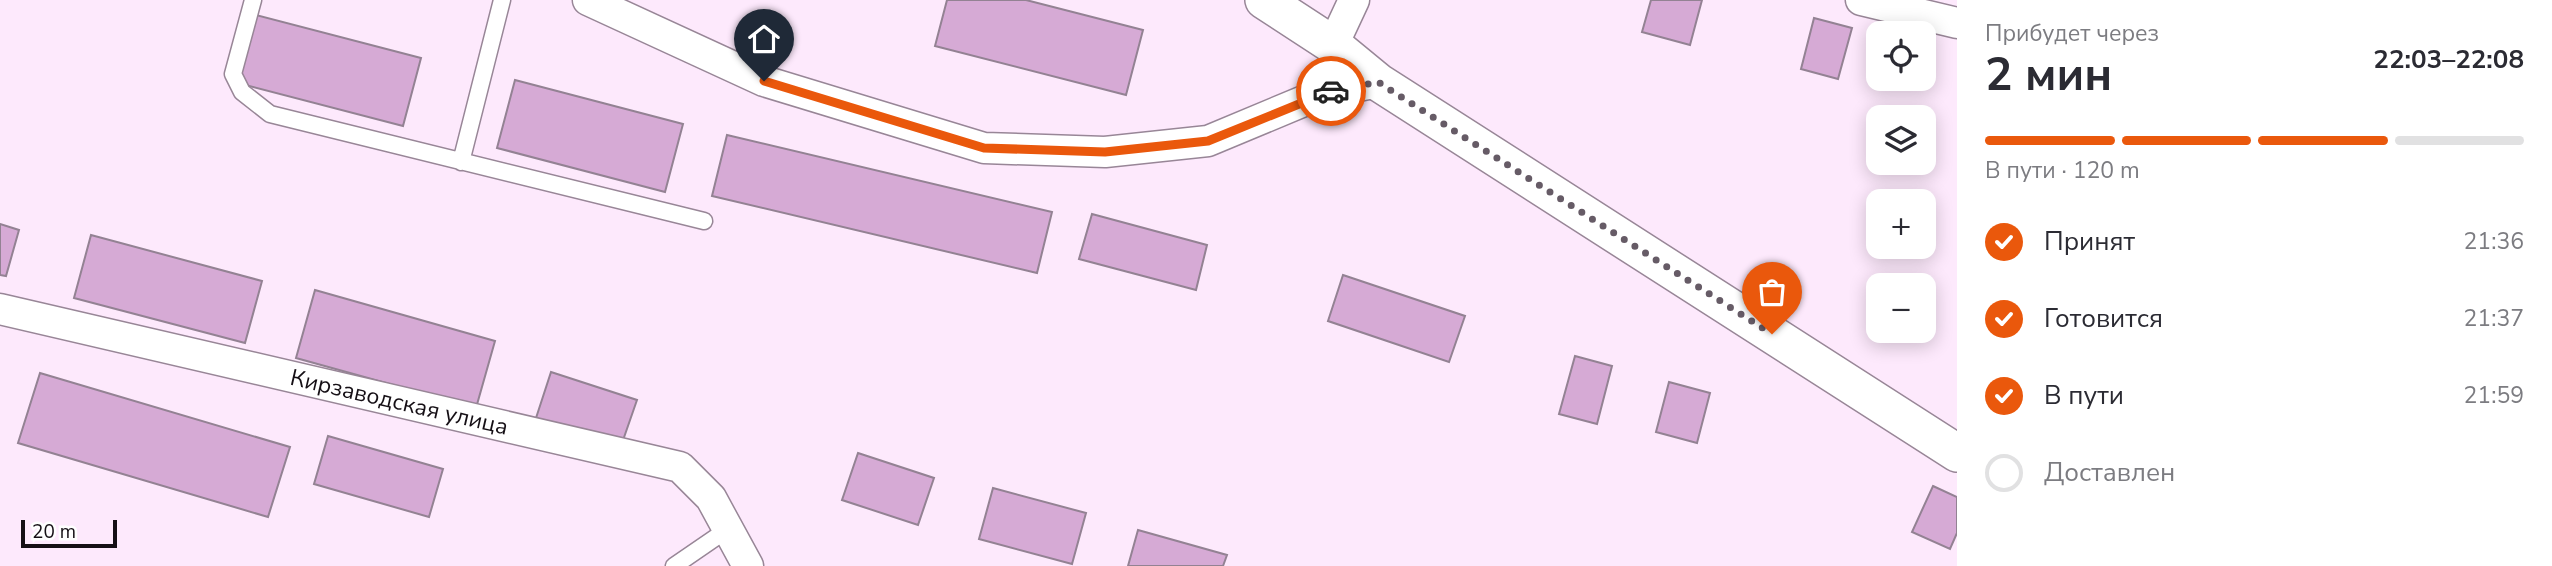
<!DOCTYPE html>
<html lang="ru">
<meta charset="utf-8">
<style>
body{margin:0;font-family:"Nunito Sans",sans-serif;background:#f2f2f3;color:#2b2b33;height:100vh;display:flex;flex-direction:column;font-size:26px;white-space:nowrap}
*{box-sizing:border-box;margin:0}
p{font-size:23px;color:#7c7c81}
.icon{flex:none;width:38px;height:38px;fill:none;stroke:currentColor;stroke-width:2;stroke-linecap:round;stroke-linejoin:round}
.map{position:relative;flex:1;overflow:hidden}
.drawer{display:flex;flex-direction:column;background:#fff;width:595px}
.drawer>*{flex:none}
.tools{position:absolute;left:1866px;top:21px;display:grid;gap:14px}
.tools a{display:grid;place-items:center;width:70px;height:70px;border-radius:14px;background:#fff;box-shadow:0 4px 18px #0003;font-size:35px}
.scale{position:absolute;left:21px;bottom:18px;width:96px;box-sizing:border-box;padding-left:7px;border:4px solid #150f15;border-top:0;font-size:19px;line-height:24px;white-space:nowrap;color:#150f15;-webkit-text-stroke:5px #fefefe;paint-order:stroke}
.pin{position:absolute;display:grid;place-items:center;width:60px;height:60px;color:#fff;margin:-72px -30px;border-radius:50% 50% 50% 0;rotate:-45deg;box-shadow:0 0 7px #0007}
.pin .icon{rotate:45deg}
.courier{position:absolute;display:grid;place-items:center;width:70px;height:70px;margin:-35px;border:5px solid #ea580c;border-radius:50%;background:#fff;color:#222;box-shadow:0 2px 9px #0007}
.head em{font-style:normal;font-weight:700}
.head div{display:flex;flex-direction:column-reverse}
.head{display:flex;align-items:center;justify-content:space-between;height:119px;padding:0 28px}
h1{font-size:46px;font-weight:700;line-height:52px}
.bar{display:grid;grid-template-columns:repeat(4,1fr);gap:10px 7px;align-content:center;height:84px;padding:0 28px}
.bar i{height:9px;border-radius:5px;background:#e1e1e2}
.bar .current{background:#ea580c}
.bar p{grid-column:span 4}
ol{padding:0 28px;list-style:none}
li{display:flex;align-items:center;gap:21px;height:77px}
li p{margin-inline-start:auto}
li .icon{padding:7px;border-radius:50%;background:#ea580c;color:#fff;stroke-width:4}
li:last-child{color:#7c7c81}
li i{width:38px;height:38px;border:4px solid #e1e1e2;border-radius:50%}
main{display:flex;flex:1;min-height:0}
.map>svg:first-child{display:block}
</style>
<main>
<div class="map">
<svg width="1957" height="566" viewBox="0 0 1957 566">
<rect width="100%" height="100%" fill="#fde9fc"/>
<!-- building -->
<path fill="#d6aad5" stroke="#938293" stroke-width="2" d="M947,0H1026L1143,30L1126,95L935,46Z
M1651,0H1702L1690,45L1642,32Z
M252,14L421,58L403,126L234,82Z
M1814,18L1852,28L1838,79L1801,69Z
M515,80L683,124L665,192L497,148Z
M727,135L1052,212L1037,273L712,196Z
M1092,214L1207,245L1196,290L1079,259Z
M0,224L19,230L6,276L0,275Z
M91,235L262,281L245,343L74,298Z
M1343,275L1465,316L1449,362L1328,321Z
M315,290L495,341L476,408L296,358Z
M1575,356L1612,366L1597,424L1559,414Z
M551,372L637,400L621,446L536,418Z
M40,373L290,447L268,517L18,443Z
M1669,382L1710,393L1697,443L1656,432Z
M328,436L443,469L429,517L314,484Z
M858,453L934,478L918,525L842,500Z
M1933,486L1957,497V533L1950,549L1912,532Z
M993,488L1086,513L1072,564L979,539Z
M1138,530L1227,555L1223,566H1128Z"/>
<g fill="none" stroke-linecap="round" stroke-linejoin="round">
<!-- service casing -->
<g stroke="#988697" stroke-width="19">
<path id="service" d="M253,0L233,74L242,92L270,114L704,221
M461,162L502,0
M674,566L728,529"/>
</g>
<!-- minor casing -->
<g stroke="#988697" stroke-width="33">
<g id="minor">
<path d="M588,0L764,81L984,148L1105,152L1208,141L1323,93L1378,82"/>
<path d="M1861,0L1957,23"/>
<path d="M1333,45L1354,0"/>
<path id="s1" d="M0,309L680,467L711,498L748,566"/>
</g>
</g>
<!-- tertiary casing -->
<g stroke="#988697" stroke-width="40">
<path id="tertiary" d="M1264,0L1333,45L1378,82L1957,453"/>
</g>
<!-- service -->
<use href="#service" stroke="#fff" stroke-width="16"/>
<!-- minor -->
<use href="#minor" stroke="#fff" stroke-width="30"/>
<!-- tertiary -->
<use href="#tertiary" stroke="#fff" stroke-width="37"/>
</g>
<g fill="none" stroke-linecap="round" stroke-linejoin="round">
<!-- done -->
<path stroke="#665b66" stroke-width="7" stroke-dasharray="0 12.6" d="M1331,91L1378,82L1772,334"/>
<!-- route -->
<path stroke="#ea580c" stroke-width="9" d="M764,81L984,148L1105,152L1208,141L1331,91"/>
</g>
<g text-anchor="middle" stroke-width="6" stroke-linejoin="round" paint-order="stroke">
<!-- street labels -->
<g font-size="23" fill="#150f15" stroke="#fefefe">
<text dy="8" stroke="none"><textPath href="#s1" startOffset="410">Кирзаводская улица</textPath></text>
</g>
</g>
</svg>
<div class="tools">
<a><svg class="icon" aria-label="locate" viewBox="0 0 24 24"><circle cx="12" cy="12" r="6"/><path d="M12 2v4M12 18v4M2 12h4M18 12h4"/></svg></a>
<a><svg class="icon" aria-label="layers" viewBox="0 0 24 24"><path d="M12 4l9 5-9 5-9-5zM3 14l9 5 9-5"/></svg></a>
<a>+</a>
<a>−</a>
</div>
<div class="scale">20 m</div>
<div class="pin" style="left:1772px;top:334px;background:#ea580c"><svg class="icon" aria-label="bag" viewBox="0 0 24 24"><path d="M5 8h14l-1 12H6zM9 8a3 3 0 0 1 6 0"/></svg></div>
<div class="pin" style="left:764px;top:81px;background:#1f2937"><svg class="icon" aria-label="home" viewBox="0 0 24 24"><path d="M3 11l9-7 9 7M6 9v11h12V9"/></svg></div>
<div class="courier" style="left:1331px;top:91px"><svg class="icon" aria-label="car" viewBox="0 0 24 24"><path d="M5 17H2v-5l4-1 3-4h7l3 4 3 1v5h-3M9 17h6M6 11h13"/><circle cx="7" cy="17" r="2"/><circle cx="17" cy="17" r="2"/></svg></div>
</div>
<section class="drawer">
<div class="head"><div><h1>2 мин</h1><p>Прибудет через</p></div><em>22:03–22:08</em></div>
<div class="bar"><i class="current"></i><i class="current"></i><i class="current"></i><i></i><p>В пути · 120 m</p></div>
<ol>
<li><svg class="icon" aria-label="check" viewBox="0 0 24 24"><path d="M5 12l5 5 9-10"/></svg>Принят<p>21:36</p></li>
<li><svg class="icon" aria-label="check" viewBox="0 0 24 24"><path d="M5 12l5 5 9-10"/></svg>Готовится<p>21:37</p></li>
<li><svg class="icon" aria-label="check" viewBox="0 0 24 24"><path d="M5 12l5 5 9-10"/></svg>В пути<p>21:59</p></li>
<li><i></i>Доставлен</li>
</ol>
</section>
</main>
